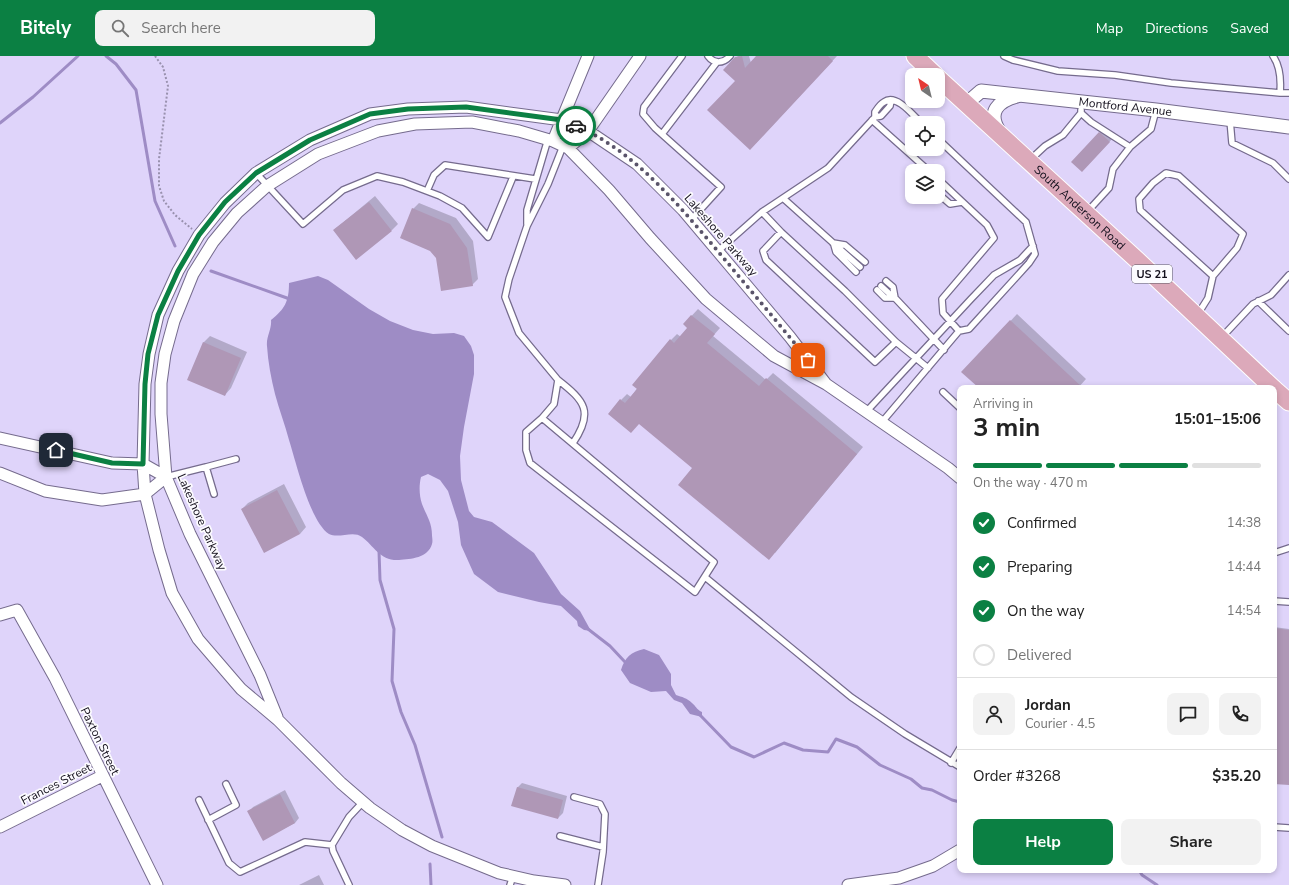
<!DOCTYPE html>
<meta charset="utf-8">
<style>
body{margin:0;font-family:"Nunito Sans",sans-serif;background:#f2f2f2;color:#222;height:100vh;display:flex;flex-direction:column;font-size:15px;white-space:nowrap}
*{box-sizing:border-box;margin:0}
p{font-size:13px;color:#767676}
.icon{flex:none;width:22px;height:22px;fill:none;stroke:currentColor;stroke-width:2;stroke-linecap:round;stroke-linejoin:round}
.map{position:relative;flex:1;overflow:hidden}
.drawer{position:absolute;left:957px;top:329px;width:320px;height:488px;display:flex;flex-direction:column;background:#fff;border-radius:8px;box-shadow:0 2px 6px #0003}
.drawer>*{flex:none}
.needle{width:26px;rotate:325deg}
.tools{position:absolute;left:905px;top:12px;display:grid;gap:8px}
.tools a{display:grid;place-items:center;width:40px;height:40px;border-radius:8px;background:#fff;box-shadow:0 2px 6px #0003;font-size:20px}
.pin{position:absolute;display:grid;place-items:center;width:34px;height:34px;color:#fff;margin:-17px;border-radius:8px;box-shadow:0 2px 6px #0006}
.courier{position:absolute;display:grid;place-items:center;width:40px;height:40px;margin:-20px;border:3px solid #0b8043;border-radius:50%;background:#fff;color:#222;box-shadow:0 1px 5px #0007}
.headline em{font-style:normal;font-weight:700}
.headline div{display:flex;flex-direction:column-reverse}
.headline{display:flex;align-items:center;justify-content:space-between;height:68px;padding:0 16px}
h1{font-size:26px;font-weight:700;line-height:30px}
.bar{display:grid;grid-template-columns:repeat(4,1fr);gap:6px 4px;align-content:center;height:48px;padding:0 16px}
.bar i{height:5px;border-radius:3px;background:#e0e0e0}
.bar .selected{background:#0b8043}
.bar p{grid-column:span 4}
.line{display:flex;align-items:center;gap:10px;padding:0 16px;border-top:1px solid #e0e0e0}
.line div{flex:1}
.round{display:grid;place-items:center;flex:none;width:42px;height:42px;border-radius:8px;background:#f2f2f2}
ol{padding:0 16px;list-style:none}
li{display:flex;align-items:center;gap:12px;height:44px}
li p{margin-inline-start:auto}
li .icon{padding:4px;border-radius:50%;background:#0b8043;color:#fff;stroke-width:4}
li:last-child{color:#767676}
li i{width:22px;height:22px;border:2px solid #e0e0e0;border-radius:50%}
.primary-button{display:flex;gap:8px;margin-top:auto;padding:8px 16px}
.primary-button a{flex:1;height:46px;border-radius:8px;background:#0b8043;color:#fff;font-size:16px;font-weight:700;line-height:46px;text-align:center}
.primary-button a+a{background:#f2f2f2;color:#222}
header{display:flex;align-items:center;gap:24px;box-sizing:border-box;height:56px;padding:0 20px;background:#0b8043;color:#fff}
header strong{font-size:19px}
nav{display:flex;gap:22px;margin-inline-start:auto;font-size:14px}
.search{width:280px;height:36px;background:#f2f2f2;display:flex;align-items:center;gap:10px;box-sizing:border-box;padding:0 14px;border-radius:8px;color:#767676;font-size:15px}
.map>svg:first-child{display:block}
</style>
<header>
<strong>Bitely</strong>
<div class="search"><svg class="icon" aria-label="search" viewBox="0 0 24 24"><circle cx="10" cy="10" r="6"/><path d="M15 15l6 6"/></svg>Search here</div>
<nav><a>Map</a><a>Directions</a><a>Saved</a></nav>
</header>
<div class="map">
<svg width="1289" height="829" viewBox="0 0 1289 829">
<rect width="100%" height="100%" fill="#dfd4fa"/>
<!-- water -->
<path fill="#9e8cc5" d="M318,220L328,224L369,253L390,265L413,274L433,278L454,277L464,280L471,290L474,299V318L464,371L460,400L461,424L469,455L474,461L492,466L534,497L561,538L580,555L591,575L584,574L578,570L577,565L561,550L539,546L498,536L474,518L461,489L458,466L448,435L440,424L428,418L421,421C419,429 419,439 422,448C426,459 432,466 432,479C432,481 433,485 432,488C428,502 411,503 399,504C380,505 374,490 362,481C353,474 339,483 329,478C310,466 296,406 289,384C285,369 279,353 275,338C271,322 268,306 267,290C266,281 272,273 271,264C285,253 289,245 289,227Z
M644,593L659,599L671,618V629L676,639C682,641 687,642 692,647C696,650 696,653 702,656V661L690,658L682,647L674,644L666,635L651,636L630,627L621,614C625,601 631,596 644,593Z"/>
<!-- shadow -->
<path fill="#0003" d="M738,0H749L751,7L757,0H837L756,87L736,25L724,14Z
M1104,72L1114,81L1082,115L1072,106Z
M375,140L398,168L392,174H334Z
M419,147L456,162L473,185L478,223L472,229L437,202L431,194L413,153Z
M698,253L720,272L713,280L766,324L773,317L863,391L775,497L693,412L621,344L627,338L631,341L671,284L677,278L681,281L688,272L684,268Z
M1017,258L1086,323L1078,332H980L963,316Z
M210,280L247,296L231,332L225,339L188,323L204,286Z
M284,428L306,471L300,478L242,453L248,447Z
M1274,571L1289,573V728L1274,727Z
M522,727L567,740L563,757L558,762L517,732Z
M285,734L299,762L295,767L263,783L249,756L253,751Z
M319,819L324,829H299Z"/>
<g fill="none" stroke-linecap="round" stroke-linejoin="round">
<!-- stream -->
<path stroke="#9e8cc5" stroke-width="3" d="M106,0L116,8L136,34L155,145L175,190
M0,67L33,41L78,0
M211,215L287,242L289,244
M379,495L380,524L394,573L392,625L401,656L415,689L442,781
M588,573L610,590L625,606
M700,659L731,691L754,701L784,687L803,694L828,696L836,683L857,691L880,709L911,723L922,732L932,734L952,744L960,746
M430,808L431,829
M1139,814L1142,819L1157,829"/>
</g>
<!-- building -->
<path fill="#af97b6" d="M742,0L745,12L756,0H828L833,5L750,94L707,54L735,25L723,14L735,1Z
M1099,76L1110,86L1082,116L1071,106Z
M369,146L392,175L356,204L333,174Z
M412,152L450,168L467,192L473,230L441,235L436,202L430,195L400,182Z
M691,259L715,278L707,287L759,330L766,322L857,398L769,504L678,429L692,412L639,368L631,377L608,358L620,343L625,347L637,333L632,329L670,283L674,287L687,272L683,268Z
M1010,264L1083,332H979L961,316Z
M203,286L241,302L225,340L187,324Z
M277,434L300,478L264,497L241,453Z
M1274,572L1289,574V729L1274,728Z
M517,731L563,744L558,763L511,750Z
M280,738L295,767L263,785L247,755Z"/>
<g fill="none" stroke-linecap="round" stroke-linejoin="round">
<!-- service casing -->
<g stroke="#756b8d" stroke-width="8">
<path id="service" d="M682,0L644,51L643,58L655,72L721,131L691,164
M708,0C714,8 723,8 730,0
M1004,0L1013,4L1058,15L1115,19L1171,27L1280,37H1289
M1273,0C1280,10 1281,25 1280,37
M1081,57L1091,66L1130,91L1151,73L1156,54
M875,61L881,60L890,50L891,44
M872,64L929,115
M1230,64L1232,87L1273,107L1289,123
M662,78L717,6
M1031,103L1045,90L1063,79L1081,57V54
M256,117L303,168L343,134L377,120L403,126L440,140L462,152L488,181L513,121
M938,123L987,169L994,182L942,243L943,257L959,275
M427,135L434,119L445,109L535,123
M942,141L950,148L962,146
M784,143L860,211
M762,156L781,176
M1087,156L1109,132L1113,113L1130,91
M527,168V154L548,83
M833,187L845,189L865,206
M834,189L836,196L856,216
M718,195L762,156L828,112L875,61V56C877,53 880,48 884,46C896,37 913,59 921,67
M886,225L893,231L895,242
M881,230L894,242
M877,234L885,242H895L944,294
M1258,245L1289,275
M1198,258L1208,242L1213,220L1140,154L1139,143L1153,127L1166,117L1179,120L1243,178L1237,192L1213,220
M1222,281L1253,248L1271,239L1289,219
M896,286L875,306L766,204L763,195L781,176L845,235L896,286L928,312
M558,324C585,345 594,356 573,387
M943,336L960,352
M866,356L971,243L994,219L1020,204L1033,190
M542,362L526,376V394L530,407L695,536L714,506L542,362L554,348L558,324L519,277L505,241L509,223L527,170L548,128L563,90
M882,366L959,275L969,273L1029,207L1035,198L1026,166L938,83
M206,411L236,403
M166,421L206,411L214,438
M1274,497L1289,492
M705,521L851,641L905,678L960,711
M1274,545L1289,546
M951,707L960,692
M574,741L600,748L605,758L603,796L598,829
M199,744L229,807L240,816L305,786L332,789
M208,764L236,749L226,728
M1274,771L1289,772
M560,780L603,791
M349,829L333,795L332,789L349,761L363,746
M510,829L513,820"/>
</g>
<!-- minor casing -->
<g stroke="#756b8d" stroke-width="13">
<path id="minor" d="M553,85L588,0
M568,92L588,75L640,0
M0,382L112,407L143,408L166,421
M0,417L45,435L102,444L145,438L166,421
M0,559L17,554L55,622L157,829
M277,661L260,619L190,478L166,421L161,358V327L165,298L174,265L193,218L213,186L237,157L267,130L318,98L378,75L415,68L472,66L519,75L553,85L568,92L609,134L650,182L706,243L774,300L826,328L948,412L960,422
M0,771L102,720
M565,829L534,825L499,817L432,790L402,774L370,752L341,727L278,664L241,633L198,583L172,537L159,494L145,438L143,408L145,328L149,298L158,259L178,215L199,179L225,147L256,117L310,84L370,58L408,53L466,51L562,64L588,75L637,108L683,154L790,281L826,328
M848,829L899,822L933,810L960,794"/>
</g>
<!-- tertiary casing -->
<g stroke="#756b8d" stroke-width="15">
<g id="tertiary">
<path id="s1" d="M966,48L981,35L1156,54L1289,71"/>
<path d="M998,77L999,75C987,56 998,45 1017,40"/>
</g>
</g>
<!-- primary casing -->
<g stroke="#fff" stroke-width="19">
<g id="primary">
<path d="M915,0L935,19"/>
<path id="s2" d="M938,22L1136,203L1273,332"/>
<path d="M1274,333L1289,346"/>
</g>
</g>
<!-- path -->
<path stroke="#9991ae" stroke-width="2" stroke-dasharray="2 2" stroke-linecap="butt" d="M155,0L163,11L168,30L159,103V130L164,145L175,159L192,173"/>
<!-- service -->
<use href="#service" stroke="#fff" stroke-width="5.5"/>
<!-- minor -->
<use href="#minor" stroke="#fff" stroke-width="11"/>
<!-- tertiary -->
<use href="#tertiary" stroke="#fff" stroke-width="13"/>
<!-- primary -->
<use href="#primary" stroke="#dca9ba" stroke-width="17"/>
</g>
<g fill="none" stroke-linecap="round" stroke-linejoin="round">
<!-- done -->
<path stroke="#5a546a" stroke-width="4" stroke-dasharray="0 7.2" d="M576,70C638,96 684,156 727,206C754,239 782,271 808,304"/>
<!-- route -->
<path stroke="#0b8043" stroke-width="5" d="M56,394L112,407L143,408L145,328L148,298L158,259L178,215L199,179L225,146L256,117L310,84L370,58L408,53L466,51L562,64L576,70"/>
</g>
<g text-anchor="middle" stroke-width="3.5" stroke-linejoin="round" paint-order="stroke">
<!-- shield labels -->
<rect fill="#fcfbff" stroke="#595660" stroke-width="1" x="1132" y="209" width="40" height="18" rx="3"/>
<g font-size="11" font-weight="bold" fill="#130f1c">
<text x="1152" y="222">US 21</text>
</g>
<!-- street labels -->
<g font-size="12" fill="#130f1c" stroke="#fcfbff">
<text dy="4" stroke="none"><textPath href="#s1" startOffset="165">Montford Avenue</textPath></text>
<text dy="4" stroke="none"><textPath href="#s2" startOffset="192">South Anderson Road</textPath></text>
<text transform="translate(721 179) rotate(49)" y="4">Lakeshore Parkway</text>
<text transform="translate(202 466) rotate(66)" y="4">Lakeshore Parkway</text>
<text transform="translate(100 685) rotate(64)" y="4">Paxton Street</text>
<text transform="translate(56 728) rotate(-27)" y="4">Frances Street</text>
</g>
</g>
</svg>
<div class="tools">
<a><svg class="needle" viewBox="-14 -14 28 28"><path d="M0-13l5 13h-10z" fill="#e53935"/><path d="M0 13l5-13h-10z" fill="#767676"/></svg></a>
<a><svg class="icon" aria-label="locate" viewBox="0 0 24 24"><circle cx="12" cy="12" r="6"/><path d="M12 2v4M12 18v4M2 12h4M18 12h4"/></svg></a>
<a><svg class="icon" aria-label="layers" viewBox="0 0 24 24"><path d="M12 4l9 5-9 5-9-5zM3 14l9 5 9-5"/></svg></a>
</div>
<div class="pin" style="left:808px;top:304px;background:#ea580c"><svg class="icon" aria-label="bag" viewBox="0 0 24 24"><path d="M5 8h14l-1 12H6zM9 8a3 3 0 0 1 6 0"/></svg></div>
<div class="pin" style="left:56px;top:394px;background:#1f2937"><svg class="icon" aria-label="home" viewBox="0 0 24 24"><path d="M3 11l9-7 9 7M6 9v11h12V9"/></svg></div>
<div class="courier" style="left:576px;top:70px"><svg class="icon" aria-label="car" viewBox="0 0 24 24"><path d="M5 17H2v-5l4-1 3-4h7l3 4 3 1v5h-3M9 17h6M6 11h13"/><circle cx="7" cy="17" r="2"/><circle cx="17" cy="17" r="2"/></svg></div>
<section class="drawer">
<div class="headline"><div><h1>3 min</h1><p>Arriving in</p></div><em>15:01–15:06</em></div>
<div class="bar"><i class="selected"></i><i class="selected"></i><i class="selected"></i><i></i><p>On the way · 470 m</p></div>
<ol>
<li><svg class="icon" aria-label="check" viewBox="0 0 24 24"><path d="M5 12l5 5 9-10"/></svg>Confirmed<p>14:38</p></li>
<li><svg class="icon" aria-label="check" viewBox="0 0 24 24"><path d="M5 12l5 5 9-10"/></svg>Preparing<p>14:44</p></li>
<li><svg class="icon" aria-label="check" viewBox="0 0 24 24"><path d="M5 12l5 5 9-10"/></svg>On the way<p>14:54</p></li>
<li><i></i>Delivered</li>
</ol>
<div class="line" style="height:72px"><a class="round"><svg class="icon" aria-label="person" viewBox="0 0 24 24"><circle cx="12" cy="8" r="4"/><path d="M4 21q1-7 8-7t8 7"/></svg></a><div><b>Jordan</b><p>Courier · 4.5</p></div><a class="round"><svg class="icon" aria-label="chat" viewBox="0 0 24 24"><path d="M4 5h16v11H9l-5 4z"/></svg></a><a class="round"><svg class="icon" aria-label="phone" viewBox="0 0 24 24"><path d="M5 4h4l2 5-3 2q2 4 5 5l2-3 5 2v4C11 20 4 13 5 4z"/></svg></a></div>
<div class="line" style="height:52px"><div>Order #3268</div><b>$35.20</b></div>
<div class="primary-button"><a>Help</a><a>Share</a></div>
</section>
</div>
